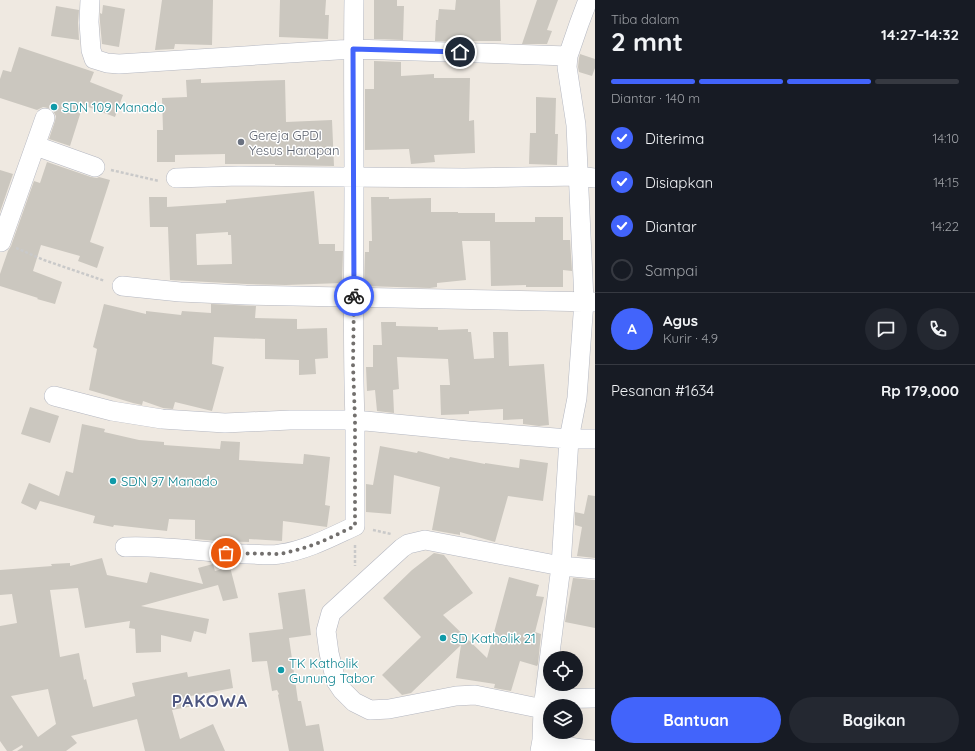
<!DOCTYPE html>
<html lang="id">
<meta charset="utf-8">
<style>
body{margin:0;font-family:Quicksand,sans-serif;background:#242831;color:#f1f3f6;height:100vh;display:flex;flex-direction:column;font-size:15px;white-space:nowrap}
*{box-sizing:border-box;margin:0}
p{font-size:13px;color:#9ea1a6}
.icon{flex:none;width:22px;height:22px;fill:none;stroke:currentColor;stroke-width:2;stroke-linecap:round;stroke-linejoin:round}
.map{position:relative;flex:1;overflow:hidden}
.panel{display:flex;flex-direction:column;background:#171b24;width:380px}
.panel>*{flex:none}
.controls{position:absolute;left:543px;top:651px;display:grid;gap:8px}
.controls a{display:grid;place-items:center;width:40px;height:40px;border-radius:50%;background:#171b24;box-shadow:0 4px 16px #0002;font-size:20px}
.pin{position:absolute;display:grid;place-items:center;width:34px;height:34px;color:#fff;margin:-17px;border:2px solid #fff;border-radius:50%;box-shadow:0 1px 4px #0007}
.courier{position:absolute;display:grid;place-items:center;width:40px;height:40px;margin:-20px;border:3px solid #4264fb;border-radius:50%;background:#fff;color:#222;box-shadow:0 1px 5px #0007}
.overview em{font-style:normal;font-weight:700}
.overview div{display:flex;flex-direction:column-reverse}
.overview{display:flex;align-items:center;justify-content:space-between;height:68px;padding:0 16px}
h1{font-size:26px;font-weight:700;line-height:30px}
.bar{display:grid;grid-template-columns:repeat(4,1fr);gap:6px 4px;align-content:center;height:48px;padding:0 16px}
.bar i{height:5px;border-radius:3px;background:#363941}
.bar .selected{background:#4264fb}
.bar p{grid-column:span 4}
.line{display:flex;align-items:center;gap:10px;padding:0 16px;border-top:1px solid #363941}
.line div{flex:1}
.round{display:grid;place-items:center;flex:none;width:42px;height:42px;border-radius:21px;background:#242831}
ol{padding:0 16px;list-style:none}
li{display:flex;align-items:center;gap:12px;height:44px}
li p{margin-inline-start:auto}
li .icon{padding:4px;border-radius:50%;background:#4264fb;color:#fff;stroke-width:4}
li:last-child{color:#9ea1a6}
li i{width:22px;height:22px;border:2px solid #363941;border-radius:50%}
.action{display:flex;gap:8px;margin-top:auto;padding:8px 16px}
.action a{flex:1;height:46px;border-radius:24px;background:#4264fb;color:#fff;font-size:16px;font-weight:700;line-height:46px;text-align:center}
.action a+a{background:#242831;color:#f1f3f6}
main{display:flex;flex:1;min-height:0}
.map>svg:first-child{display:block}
</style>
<main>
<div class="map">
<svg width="595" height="751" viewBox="0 0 595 751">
<rect width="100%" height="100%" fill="#efe9e1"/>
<!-- building -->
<path fill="#cbc7bf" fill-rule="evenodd" d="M162,0H213L212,45L175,44L174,49L155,50Z
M280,0H326L325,15H329L328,39L279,37Z
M374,0H397V6H404L403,40L374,39Z
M456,0H500L501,41H466V42L435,41L436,20H438L439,9L455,10Z
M537,0H558L547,30L552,31L547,44H522Z
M103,5L125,9L119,47L102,44L100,22V13L102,14Z
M56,6L79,10L78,23L79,40L51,36Z
M19,47L94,72L90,82L123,95L115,117L83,105L70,146L49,139L55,121L56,116L53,111L48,108L43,107L37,110L0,98V79L3,70L11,72Z
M580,54L595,59V68L592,76L579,72L578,67L579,58Z
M374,61L401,62V76L434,74V78H470L469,121L474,120L475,153L434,155L435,162L411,164L409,149L365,150V89H374Z
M201,79V83L285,80L286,122L332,120L334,166L275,165V164H225V154L175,155V162H157V130H163L162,98L187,97L186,80Z
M536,97L556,98L555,134H558L557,165L529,164L530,133H536Z
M47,162L91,177L97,178L99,177L110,180L90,242L104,247L97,268L78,261L80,256L41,245L33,271L62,282L55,304L37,299L38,298L0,286V274L8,251L11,246L34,181L40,183Z
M0,170L13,174L0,212Z
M314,191L319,244H335V251H343L342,283L286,285L246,284L170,280L168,227H150L149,197H167V207L226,203V200ZM228,232V235H231L232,264L197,265L196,234Z
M371,197H389V199L431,198V212H458V213H495V222H535V217H563V240H570L572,271L563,270V287H526V285L491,286L490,241H462L466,280L437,283V287L430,288L364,286L365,252H369V241H372Z
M104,304L146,314V311L181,315L182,311L211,313V304L256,306L255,318L297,319V329L327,328L328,358L315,359L316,374L299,375V360L265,359V339L214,337L212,364L224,367L212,411L175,402L173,409L163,408L143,401L142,405L133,403L89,390L97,349L93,347Z
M381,322H396V326L438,327V330L468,329V332H471L474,359L494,358L493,332H508L509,366L544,364L549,425L539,426L523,424V419L503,420V409L469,411V414L441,415L440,385H450L448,359L397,357L399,389L393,390L394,413L377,411L375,390L367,391L366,367H373V345H382Z
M30,407L59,416L50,443L21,434Z
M82,424L105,429L104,432L139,440L164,442V445L220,449L221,441L240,442L239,460L303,464L304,454L330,457L325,505L330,506L327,527L283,521L282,541L249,539V542L217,541L195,539V520L169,519L167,531L114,525L113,527L93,523L95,516L40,501L36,510L21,503L29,483L59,496L66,471L73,473Z
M380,446L417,453L418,451L449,459L450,457L485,464V463L519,468L520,459L548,463L543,501L508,496L495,542L460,532V535L432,530L440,487L394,475L391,514L366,512V484L373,485Z
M588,495L595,496V558L577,556L582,527L575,525V512L584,514Z
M434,553L444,555L473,593L443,615L487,658L509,577L539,585L536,596L544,597L535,632L541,634L538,664L537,666L520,661L511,691L494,688L495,684L456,678L461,645L411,693L402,695L382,675L421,637L383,598L412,570Z
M102,558L107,575L147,583L150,572L203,584L198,568L213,564L215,571L230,567L238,598L223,601L218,585L141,606L209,619L206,634L194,631L191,642L161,635V652L136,653L135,629L129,628L130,621L85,628L78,588L50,590L60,657L79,653L84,680L86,679L93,707L135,696L132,683L187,672L188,677L230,669L233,688L191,696L193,706L172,710L180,739L213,724L225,751H145L137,719L71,736L77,743L66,751H17L23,747L22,745L12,751H7L0,741V626L17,623L12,594L0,595V570L52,566L51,564L70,563V566ZM48,689L56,724L38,737L11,696Z
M573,578L595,580V628L565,622Z
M305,589L311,635L289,638L298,701H301L306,726L319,724L324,751H289L278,695L279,694L277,690L272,691L267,661L252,662L249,633L283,629L278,593Z"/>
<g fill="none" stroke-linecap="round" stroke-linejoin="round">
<!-- minor casing -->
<g stroke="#b4b7c1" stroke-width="20">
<path id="minor" d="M90,0L89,22L91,50L94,59L107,63L119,64L353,49L568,56
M354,0C353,61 354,122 354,182C354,262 352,341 355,420L468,431L569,439L561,566L543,709L542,740L540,751
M588,0L579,24L568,56L567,67L576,125L584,301L577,398L569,439H595
M36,146L95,167
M176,178L239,176L464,178L578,176L595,178
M1,242L45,118
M122,286L180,292L246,295L595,302
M54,396L112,411L162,419L225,423L290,420H355V526C331,537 307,550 280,554C270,556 258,554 247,554C206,553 165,545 125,547
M544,699L595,698
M543,709L475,695L456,696L389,709L370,710L354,702L342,690L336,681L329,653L326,631L331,613L402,548L408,544L425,540L561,566L595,569
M542,740C559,746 577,749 595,750"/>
</g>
<!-- path -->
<path stroke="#c9c9c9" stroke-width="2.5" stroke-dasharray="3 2" stroke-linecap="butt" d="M111,170L159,181
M16,248L44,260L105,281
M373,530L391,534
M355,545V566"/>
<!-- minor -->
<use href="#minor" stroke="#fff" stroke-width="19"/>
</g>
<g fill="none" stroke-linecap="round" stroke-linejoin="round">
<!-- done -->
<path stroke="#726f6d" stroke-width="4" stroke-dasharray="0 7.2" d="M226,553L280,554L301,549L321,542L355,526V420L353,365L354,296"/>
<!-- route -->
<path stroke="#4264fb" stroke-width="5" d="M354,296L353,49L460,52"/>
</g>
<!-- markers -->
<g fill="#0f9aa8" stroke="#fff" stroke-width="1.5">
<circle cx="54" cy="107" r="4"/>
<circle cx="113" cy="481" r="4"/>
<circle cx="443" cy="638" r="4"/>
<circle cx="281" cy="670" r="4"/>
</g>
<circle fill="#6b7280" stroke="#fff" stroke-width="1.5" cx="241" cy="142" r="4"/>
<g text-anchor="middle" stroke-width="3" stroke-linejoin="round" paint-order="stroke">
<!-- culture labels -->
<g font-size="13" fill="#0d838f" stroke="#fff" text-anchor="start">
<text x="62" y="112">SDN 109 Manado</text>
<text x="121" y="486">SDN 97 Manado</text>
<text x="451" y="643">SD Katholik 21</text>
<text x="289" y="668">TK Katholik<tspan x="289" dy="15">Gunung Tabor</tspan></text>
</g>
<!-- worship labels -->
<g font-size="13" fill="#5b616d" stroke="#fff" text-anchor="start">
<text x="249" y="140">Gereja GPDI<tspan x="249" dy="15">Yesus Harapan</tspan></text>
</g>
<!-- district labels -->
<g font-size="17" font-weight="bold" letter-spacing="1" fill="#4d5680" stroke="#fff">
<text x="210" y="707">PAKOWA</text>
</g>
</g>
</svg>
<div class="controls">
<a><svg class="icon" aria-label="locate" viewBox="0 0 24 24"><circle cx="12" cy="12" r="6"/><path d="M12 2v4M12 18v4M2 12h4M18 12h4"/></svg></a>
<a><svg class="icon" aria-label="layers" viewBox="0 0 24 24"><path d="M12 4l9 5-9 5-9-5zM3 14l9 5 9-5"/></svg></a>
</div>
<div class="pin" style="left:226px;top:553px;background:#ea580c"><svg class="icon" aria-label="bag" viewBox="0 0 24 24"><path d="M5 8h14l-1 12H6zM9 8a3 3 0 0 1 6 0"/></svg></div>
<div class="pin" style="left:460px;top:52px;background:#1f2937"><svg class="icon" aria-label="home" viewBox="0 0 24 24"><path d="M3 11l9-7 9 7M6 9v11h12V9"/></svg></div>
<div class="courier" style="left:354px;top:296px"><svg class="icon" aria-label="bike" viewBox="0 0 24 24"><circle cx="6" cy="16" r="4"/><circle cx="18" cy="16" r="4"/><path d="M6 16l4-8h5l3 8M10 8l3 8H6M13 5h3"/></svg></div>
</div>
<section class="panel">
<div class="overview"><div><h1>2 mnt</h1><p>Tiba dalam</p></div><em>14:27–14:32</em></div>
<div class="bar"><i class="selected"></i><i class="selected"></i><i class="selected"></i><i></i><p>Diantar · 140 m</p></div>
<ol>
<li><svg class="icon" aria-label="check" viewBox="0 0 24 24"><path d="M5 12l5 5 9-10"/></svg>Diterima<p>14:10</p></li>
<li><svg class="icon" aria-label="check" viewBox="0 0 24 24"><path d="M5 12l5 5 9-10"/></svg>Disiapkan<p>14:15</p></li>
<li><svg class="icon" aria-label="check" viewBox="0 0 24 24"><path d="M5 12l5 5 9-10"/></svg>Diantar<p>14:22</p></li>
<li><i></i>Sampai</li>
</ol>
<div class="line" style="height:72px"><b class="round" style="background:#4264fb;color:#fff">A</b><div><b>Agus</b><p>Kurir · 4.9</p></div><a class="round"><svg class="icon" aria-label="chat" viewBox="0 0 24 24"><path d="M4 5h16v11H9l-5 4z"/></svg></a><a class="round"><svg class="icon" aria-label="phone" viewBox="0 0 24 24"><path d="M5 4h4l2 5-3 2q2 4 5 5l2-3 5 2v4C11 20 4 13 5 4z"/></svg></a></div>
<div class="line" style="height:52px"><div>Pesanan #1634</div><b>Rp 179,000</b></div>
<div class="action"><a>Bantuan</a><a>Bagikan</a></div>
</section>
</main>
